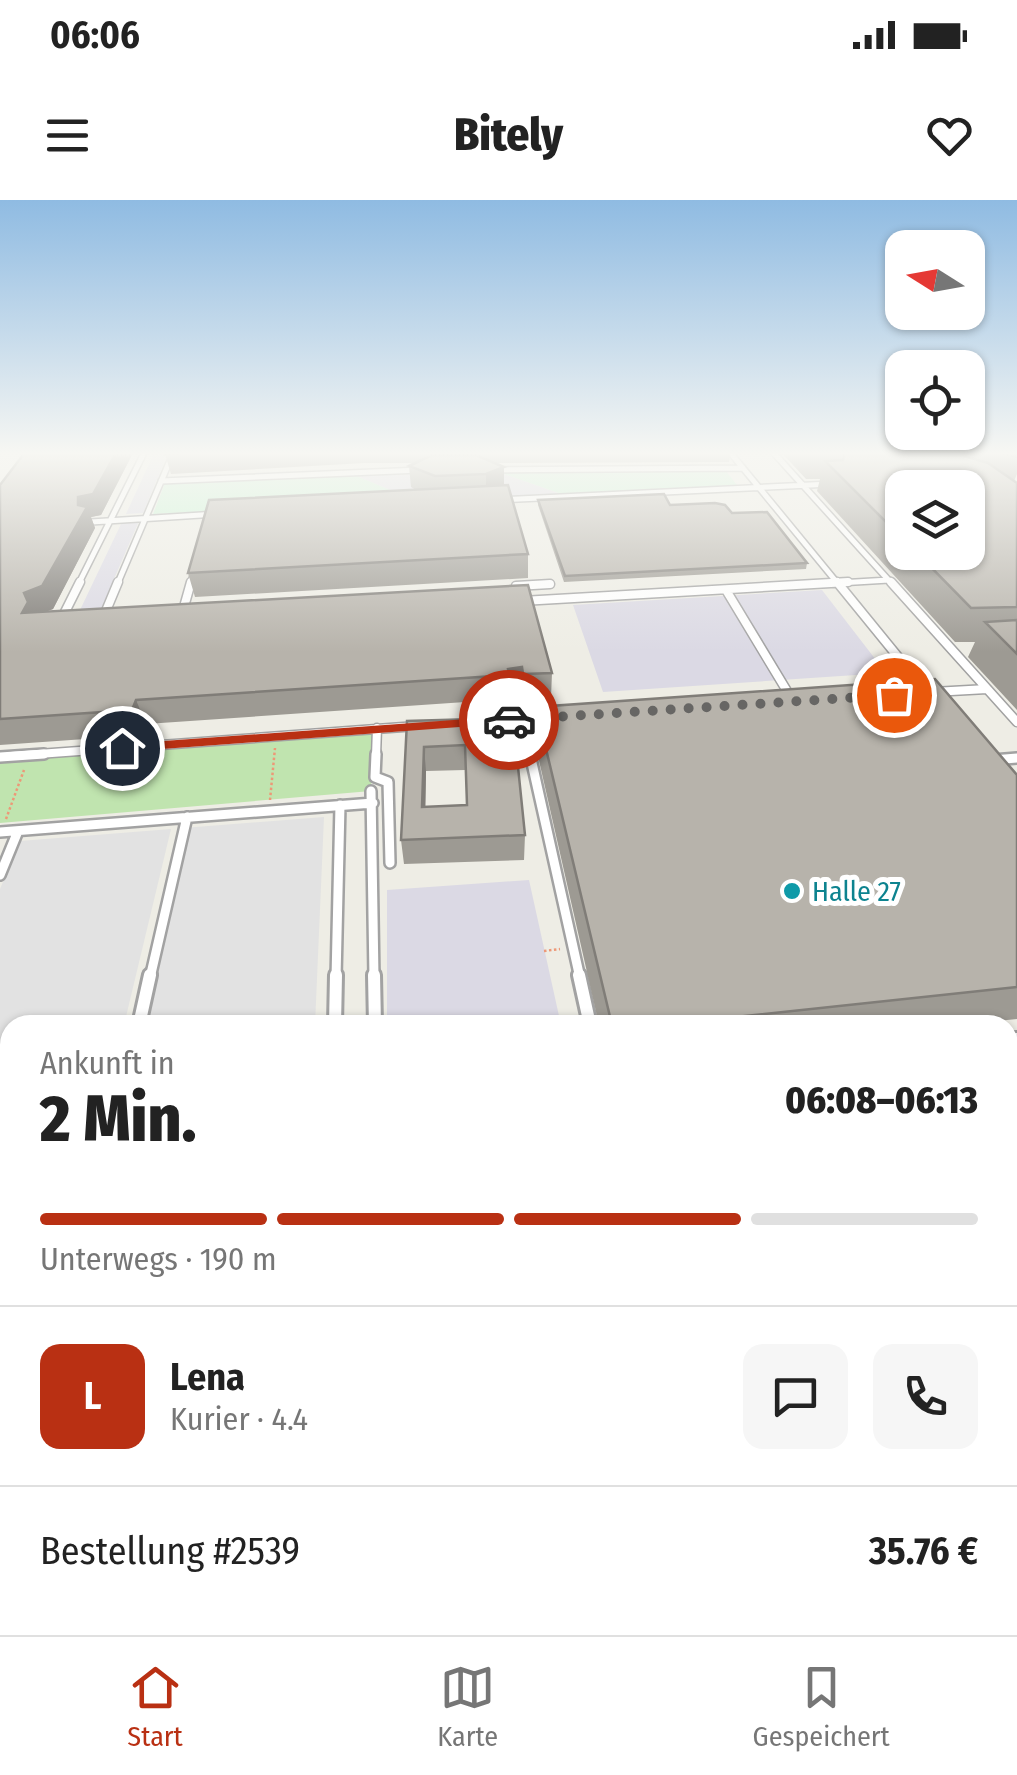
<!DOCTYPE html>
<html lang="de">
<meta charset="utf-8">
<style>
body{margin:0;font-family:"Fira Sans Condensed",sans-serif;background:#f6f6f6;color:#222;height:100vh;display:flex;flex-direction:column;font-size:38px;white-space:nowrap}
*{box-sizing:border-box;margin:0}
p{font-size:32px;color:#767676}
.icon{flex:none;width:55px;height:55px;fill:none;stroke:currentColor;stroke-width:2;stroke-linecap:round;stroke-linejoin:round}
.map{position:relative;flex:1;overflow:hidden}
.side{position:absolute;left:0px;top:815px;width:1018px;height:620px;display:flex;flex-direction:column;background:#fff;border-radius:30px 30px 0 0;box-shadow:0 2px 8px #0004}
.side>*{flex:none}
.needle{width:65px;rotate:281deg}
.tools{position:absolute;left:885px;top:30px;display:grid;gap:20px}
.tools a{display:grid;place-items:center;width:100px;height:100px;border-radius:20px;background:#fff;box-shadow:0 2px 8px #0004;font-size:50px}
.pin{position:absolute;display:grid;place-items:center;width:85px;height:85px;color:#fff;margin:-42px;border:5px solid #fff;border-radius:50%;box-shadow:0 2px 10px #0007}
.courier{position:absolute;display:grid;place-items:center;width:100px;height:100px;margin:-50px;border:8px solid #b93013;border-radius:50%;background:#fff;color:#222;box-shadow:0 2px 12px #0007}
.overview em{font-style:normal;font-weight:800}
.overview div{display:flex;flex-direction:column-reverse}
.overview{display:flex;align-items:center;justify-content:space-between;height:170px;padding:0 40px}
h1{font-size:65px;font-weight:800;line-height:75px}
.bar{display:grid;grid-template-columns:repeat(4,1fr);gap:15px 10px;align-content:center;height:120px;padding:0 40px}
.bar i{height:12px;border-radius:8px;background:#e0e0e0}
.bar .selected{background:#b93013}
.bar p{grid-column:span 4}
.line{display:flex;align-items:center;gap:25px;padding:0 40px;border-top:2px solid #e0e0e0}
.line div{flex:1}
.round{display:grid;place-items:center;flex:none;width:105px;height:105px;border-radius:20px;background:#f6f6f6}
.status{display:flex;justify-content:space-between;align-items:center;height:70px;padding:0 50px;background:#fff;direction:ltr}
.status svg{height:28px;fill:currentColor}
header{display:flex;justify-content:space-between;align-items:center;height:130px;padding:0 40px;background:#fff;font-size:45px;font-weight:800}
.tabs{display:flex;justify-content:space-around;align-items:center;height:140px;border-top:2px solid #e0e0e0;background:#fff;font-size:28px;color:#767676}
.tabs a{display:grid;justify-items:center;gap:5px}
.tabs .selected{color:#b93013}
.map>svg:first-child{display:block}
</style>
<div class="status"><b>06:06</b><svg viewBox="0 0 49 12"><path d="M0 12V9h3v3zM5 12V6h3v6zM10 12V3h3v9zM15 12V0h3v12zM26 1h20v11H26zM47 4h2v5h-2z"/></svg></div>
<header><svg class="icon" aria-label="menu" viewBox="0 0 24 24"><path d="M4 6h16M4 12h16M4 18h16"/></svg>Bitely<svg class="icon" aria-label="heart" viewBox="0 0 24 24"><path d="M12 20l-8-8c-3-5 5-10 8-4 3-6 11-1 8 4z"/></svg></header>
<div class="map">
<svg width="1017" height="1435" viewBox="0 0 1017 1435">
<rect width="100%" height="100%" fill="#eeede5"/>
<!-- commercial -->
<path fill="#eddbd6" d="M1017,1313V1435H501L543,1425H1008V1315Z"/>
<!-- grass -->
<path fill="#c0e4af" d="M373,529L371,591L0,623V557Z"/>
<!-- park -->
<path fill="#c6f4d2" d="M725,270L737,285L561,294L498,272Z
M352,274L417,301L153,314L165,283Z"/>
<!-- parking -->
<path fill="#e2e2e2" d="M324,617L315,825H140L183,628Z
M171,629L124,825H10V869L0,870V689L20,641Z
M1017,882V1174L1008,1176V883Z
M0,886H10V1354L0,1356Z
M739,1425H918L922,1435H742Z"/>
<!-- plaza -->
<path fill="#dbd9e4" d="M155,251H169L143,313L126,314Z
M498,272L561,294L417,301L352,274Z
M139,321L101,409L80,410L122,322Z
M822,390L886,473L603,492L573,405Z
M529,680L561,825H387V690Z"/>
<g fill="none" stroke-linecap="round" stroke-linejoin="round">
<!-- lane-far4 casing -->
<g stroke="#a2a2a2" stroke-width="8">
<path id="lane-far4" d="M729,251L839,385
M772,251L893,385
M492,270L743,268
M161,281L420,270
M499,300L831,284
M91,322L217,314
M78,385L145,251
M117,385L174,251
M190,385L194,372
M536,385L550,384
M805,385L889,380"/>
</g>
<!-- lane-far3 casing -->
<g stroke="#a2a2a2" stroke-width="11">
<path id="lane-far3" d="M837,382L925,490
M891,382L1017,522
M516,386L550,384
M726,390L793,501
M522,401L848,382
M182,414L191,382
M62,418L80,382
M103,418L118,382
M933,492L987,489
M522,519L530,556
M504,520L547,517
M11,556L417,526
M376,556L377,528"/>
</g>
<!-- lane-far2 casing -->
<g stroke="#a2a2a2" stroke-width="14">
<path id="lane-far2" d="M376,554L375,577L388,582L390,663
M530,554L580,778
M0,557L44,554
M993,560L1017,558
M371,591L374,778
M0,632L373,603
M0,675L18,631
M150,778L187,617
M336,778L340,605"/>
</g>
<!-- lane-far1 casing -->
<g stroke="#a2a2a2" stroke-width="18">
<path id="lane-far1" d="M374,775L375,825
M579,775L590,825
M139,825L150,775
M335,825L336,775
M1008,840L1017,839
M0,873L10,872
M1008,997L1017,996"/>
</g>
<!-- lane casing -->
<g stroke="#a2a2a2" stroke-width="21">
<path id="lane" d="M0,1072L10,1071
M0,1118L10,1117
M1008,1120L1017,1117
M723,1425L725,1435"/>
</g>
<!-- street casing -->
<g stroke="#a2a2a2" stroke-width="5">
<path id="street" d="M390,1425H426L428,1435H392Z"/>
</g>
<!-- secondary casing -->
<g stroke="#516b0f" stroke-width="4">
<path id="secondary" d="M1017,1213V1257L1008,1260V1217Z
M101,1425H195L191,1435H96Z"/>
</g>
<!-- path-far1 -->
<path stroke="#ed9877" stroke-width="2.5" stroke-dasharray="2.5 2.5" stroke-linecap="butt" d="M270,600L275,548
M6,619L24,570
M544,751L560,749
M1008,980L1017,979"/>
<!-- path -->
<path stroke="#ed9877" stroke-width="4" stroke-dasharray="8 8" stroke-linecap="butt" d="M466,1425L467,1434"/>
<!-- lane-far4 -->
<use href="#lane-far4" stroke="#fff" stroke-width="5"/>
<!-- lane-far3 -->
<use href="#lane-far3" stroke="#fff" stroke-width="8"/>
<!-- lane-far2 -->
<use href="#lane-far2" stroke="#fff" stroke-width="9"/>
<!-- lane-far1 -->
<use href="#lane-far1" stroke="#fff" stroke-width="12"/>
<!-- lane -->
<use href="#lane" stroke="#fff" stroke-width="16"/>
<!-- street -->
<use href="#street" fill="#fff" fill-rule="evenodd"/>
<!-- secondary -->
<use href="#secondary" fill="#e7f3be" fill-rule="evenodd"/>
</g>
<!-- wall -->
<path fill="#9d9a93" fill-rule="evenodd" d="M26,251H134L101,315L91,317L95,328L53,409L47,411L552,473L551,497L523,498L521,491L509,493V499L146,524L142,535L0,545V285Z
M167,251H731L729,262L495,263L504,267V285L528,354V378L195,397L188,373L416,290L411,287L409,266L415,263H365L171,274L165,254Z
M780,251H1015L1017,253V274L1014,281L1017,283V510L968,457L975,442H955L817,291L820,279H806ZM902,288L968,352H902Z
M538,300L670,305L732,313L807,363L806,369L564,382L538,305Z
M536,507L1017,575V819L958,825H599L535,543Z
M513,518L525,635L524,660L404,664L401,640L407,521ZM465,570L467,605L425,607L426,571Z
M1017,1352V1435H962L958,1425H1008V1355Z
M627,1425H694L697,1435H587Z"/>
<!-- shaded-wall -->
<path fill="#807d78" d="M117,251H134L101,315L91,317L95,328L53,409L35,416L22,413L24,393L78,305V297Z
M504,267V288L486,295V274Z
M522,467L521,491L509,493L508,469Z
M136,500L146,524L142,535L132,510Z
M424,547L426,571L425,632L422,607Z"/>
<!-- building -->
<path fill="#b7b3ab" stroke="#807d78" stroke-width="2.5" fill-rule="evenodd" d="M26,251H117L93,294L78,297V305L87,307L42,386L24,393L28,402L22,413L528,385L552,473L523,474L522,467L508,469L509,475L136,500L132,510L0,519V285Z
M167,251H213L165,254Z
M845,251H960L961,255L988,263L1017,283V407L971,408L916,352H968V288H902V338L825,261L843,260Z
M993,251H1015L1017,253V257Z
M432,255H476L504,267L486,274L435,276L409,266Z
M508,285L528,354L188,373L209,300Z
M664,294L670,305L715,303L725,305L732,313L767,312L807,363L565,376L538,300Z
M1017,420V454L985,422Z
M935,479L1017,575V787L660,825H612L536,507Z
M513,518L525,635L401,640L407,521ZM465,545L467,605L422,607L424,547Z
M1017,1359V1435H1006L1001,1425H1008V1362Z
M635,1425H694L697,1435H596Z"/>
<!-- sky -->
<linearGradient id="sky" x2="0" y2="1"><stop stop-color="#8fbbe2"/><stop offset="0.56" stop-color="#f7f7f3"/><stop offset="1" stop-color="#f7f7f3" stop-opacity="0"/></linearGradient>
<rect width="1017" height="452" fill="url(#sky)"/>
<!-- route -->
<path fill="#b93013" d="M509,516L514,517V523L122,552L115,548L122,544Z"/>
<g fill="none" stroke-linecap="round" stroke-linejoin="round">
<!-- done -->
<path stroke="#676664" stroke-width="10" stroke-dasharray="0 18" d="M509,520L894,495"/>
</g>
<!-- markers -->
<circle fill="#0f9aa8" stroke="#fff" stroke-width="4" cx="792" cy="691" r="10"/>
<g text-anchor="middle" stroke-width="10" stroke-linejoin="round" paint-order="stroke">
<!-- culture labels -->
<g font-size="28" fill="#0d838f" stroke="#fff" text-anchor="start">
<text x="812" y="701">Halle 27</text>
</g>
</g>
</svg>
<div class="tools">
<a><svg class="needle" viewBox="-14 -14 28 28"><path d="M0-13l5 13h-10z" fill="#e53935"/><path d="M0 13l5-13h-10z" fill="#767676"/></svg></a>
<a><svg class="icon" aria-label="locate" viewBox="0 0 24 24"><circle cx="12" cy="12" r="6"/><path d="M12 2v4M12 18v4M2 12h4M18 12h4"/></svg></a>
<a><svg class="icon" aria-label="layers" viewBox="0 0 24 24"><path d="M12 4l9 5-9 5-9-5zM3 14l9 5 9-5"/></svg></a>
</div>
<div class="pin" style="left:894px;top:495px;background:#ea580c"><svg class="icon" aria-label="bag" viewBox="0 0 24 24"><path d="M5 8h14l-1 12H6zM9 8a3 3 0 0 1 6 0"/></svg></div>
<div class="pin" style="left:122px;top:548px;background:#1f2937"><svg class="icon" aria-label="home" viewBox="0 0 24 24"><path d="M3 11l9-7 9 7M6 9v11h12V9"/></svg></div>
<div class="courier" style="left:509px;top:520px"><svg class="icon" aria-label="car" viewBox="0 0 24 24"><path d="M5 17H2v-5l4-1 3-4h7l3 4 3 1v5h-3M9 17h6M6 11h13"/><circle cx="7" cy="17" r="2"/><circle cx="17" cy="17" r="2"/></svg></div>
<section class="side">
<div class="overview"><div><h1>2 Min.</h1><p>Ankunft in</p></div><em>06:08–06:13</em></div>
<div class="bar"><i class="selected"></i><i class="selected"></i><i class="selected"></i><i></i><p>Unterwegs · 190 m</p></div>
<div class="line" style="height:180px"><b class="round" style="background:#b93013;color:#fff">L</b><div><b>Lena</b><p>Kurier · 4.4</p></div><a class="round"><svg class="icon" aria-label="chat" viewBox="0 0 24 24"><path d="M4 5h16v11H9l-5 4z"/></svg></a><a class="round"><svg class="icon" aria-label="phone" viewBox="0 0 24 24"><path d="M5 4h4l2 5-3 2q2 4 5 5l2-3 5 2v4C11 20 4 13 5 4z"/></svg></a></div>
<div class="line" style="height:130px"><div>Bestellung #2539</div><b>35.76 €</b></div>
</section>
</div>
<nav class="tabs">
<a class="selected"><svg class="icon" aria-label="home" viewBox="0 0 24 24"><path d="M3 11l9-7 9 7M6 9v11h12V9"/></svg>Start</a>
<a><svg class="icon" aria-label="map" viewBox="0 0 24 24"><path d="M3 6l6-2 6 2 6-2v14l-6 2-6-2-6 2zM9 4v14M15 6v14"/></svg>Karte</a>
<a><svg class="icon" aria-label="saved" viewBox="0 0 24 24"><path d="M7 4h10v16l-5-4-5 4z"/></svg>Gespeichert</a>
</nav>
